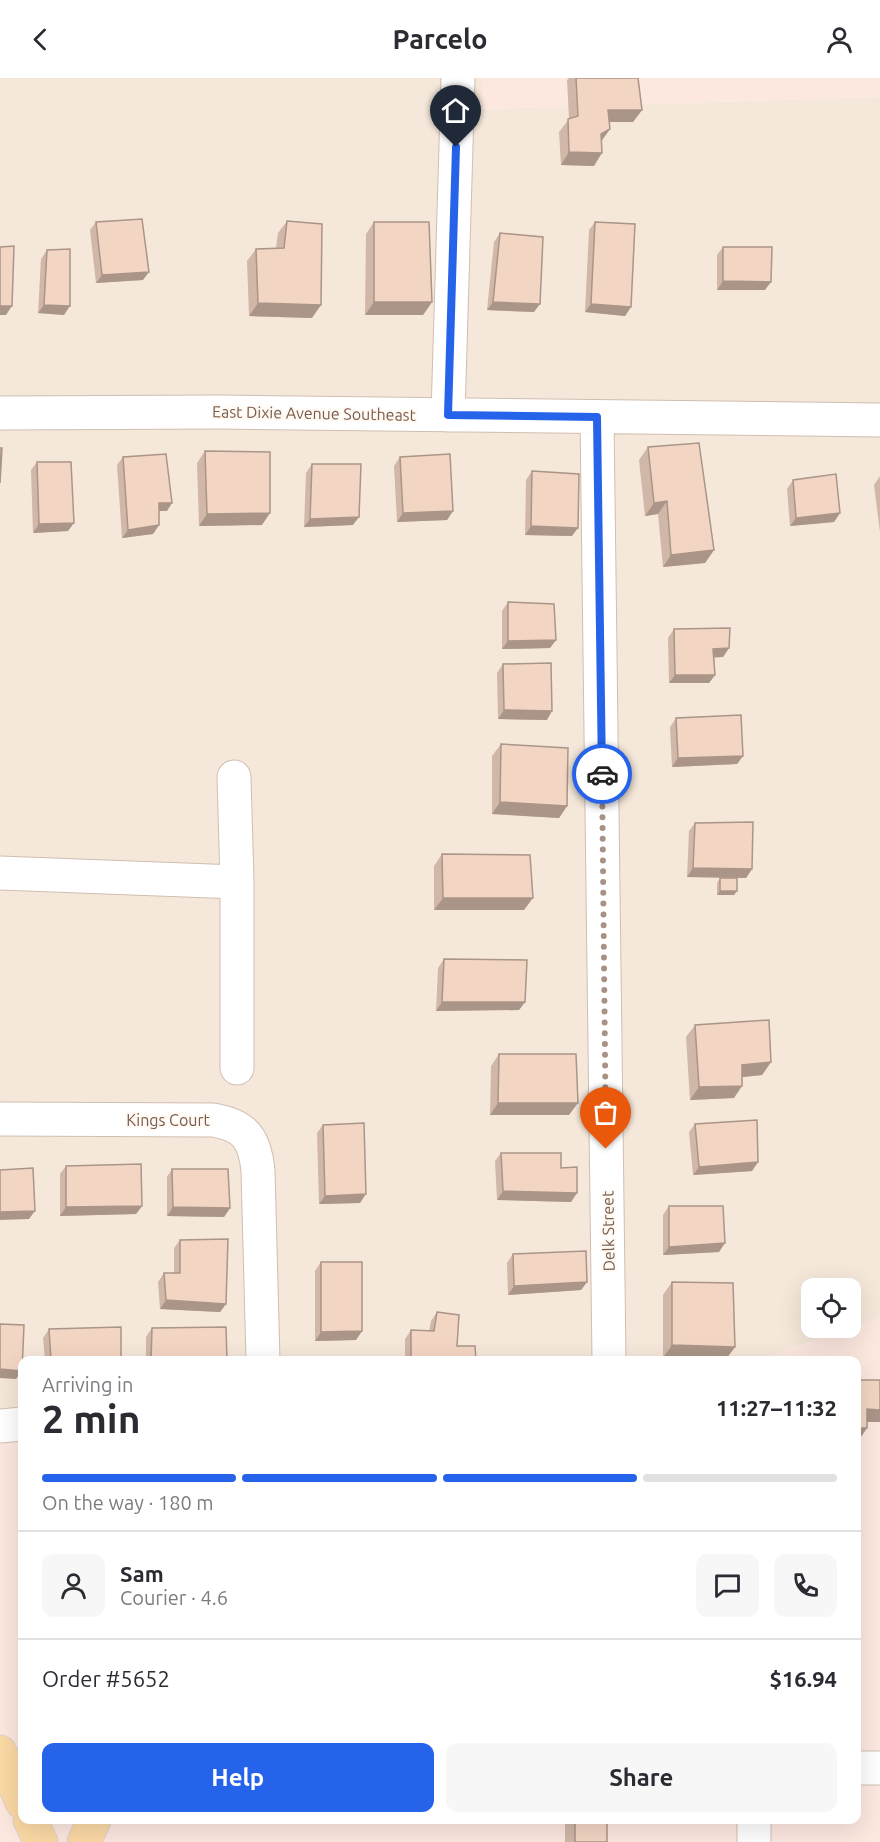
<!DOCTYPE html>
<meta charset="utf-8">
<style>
body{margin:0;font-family:Ubuntu,sans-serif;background:#f7f7f7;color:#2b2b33;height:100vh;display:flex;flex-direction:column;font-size:22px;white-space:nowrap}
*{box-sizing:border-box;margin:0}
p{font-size:20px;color:#7c7c81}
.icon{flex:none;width:33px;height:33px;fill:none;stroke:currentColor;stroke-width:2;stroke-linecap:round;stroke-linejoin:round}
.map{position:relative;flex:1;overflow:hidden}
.sheet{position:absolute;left:18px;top:1278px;width:843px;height:468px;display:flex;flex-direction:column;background:#fff;border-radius:12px;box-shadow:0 6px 24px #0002}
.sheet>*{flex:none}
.tools{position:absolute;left:801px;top:1200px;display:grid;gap:12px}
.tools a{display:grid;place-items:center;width:60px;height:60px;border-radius:12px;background:#fff;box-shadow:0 6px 24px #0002;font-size:30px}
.pin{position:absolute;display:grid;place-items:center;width:51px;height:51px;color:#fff;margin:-62px -26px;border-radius:50% 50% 50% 0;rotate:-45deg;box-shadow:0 0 6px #0007}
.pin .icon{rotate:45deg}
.courier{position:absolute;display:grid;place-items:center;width:60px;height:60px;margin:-30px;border:4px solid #2563eb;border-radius:50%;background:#fff;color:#222;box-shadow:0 2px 8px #0007}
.summary em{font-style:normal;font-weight:700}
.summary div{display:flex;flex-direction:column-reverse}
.summary{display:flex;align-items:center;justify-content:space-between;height:102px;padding:0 24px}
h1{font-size:39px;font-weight:700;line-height:45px}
.bar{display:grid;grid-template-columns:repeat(4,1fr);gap:9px 6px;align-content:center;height:72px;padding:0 24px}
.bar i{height:8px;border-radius:4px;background:#e1e1e2}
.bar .active{background:#2563eb}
.bar p{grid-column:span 4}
.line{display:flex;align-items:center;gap:15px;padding:0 24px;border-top:2px solid #e1e1e2}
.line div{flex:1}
.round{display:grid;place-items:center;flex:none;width:63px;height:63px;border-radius:12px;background:#f7f7f7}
.action{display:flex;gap:12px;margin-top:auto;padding:12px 24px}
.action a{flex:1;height:69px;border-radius:12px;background:#2563eb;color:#fff;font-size:24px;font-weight:700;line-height:69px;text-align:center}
.action a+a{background:#f7f7f7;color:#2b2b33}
header{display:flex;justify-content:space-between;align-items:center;height:78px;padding:0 24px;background:#fff;font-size:27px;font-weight:700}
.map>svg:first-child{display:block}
</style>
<header><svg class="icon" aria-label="back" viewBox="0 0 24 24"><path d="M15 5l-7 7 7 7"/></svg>Parcelo<svg class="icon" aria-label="person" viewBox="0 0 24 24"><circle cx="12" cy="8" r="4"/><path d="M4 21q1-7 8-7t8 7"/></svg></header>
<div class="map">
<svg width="880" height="1764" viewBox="0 0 880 1764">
<rect width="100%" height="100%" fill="#fdf6ec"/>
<!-- residential -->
<path fill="#f5e8da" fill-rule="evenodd" d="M0,0H483V31L880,19V1240L758,1282H22V1332H0ZM812,1210H850V1250H812Z"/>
<!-- commercial -->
<path fill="#fde8e0" d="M483,0H880V19L482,31Z
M880,1240V1764H0V1332H22V1742H856V1282H758Z"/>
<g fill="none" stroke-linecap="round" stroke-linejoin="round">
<!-- minor casing -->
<g stroke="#d1beb0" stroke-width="35">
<path id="minor" d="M0,335L219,334L880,342
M448,337L458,0
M597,339L609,1282
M234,699L237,804
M0,795L237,804V990
M0,1041L213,1042C245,1047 255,1061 258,1093L263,1282
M0,1348L22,1346
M856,1690H880
M754,1742V1764"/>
</g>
<!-- major casing -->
<g stroke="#dad1cd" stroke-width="35">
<path id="major" d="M0,1674L22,1724
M30,1742L41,1764
M84,1764L94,1742"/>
</g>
<!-- minor -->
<use href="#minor" stroke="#fff" stroke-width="33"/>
<!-- major -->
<use href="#major" stroke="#fbd9a5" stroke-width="33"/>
</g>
<!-- wall -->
<path fill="#d1b7a8" d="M569,0H638L642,32L633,44H609L610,51L602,63L594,88L561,87L559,54L569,41L567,2Z
M287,143L312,240L249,238L247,183L256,171L276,170L278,155Z
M96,144L143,202L96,205L90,152Z
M374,144L432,224L423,237H365L366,156Z
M595,144L631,229L625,238L585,234L589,152Z
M500,155L534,234L487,232L494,164Z
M723,169L765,212H717V177Z
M47,172L64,237L38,235L41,181Z
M648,369L714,472L705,485L663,489L658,436L645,438L639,382Z
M205,373L262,447L199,448L197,385Z
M123,379L167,433H159V447L153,456L122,460L117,387Z
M400,379L453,433L447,442L397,444L394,388Z
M37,384L68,453L33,455L31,392Z
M312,386L353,447L304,449L306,395Z
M532,393L572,458L525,457L526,402Z
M880,398V454L874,407Z
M793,402L840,435L834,444L790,448L787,411Z
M508,524L556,562L550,570L502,571V533Z
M674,551L729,570L723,579H714L715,597L709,605H669L668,560Z
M503,586L547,642L498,641L497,595Z
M676,640L743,678L737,686L672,689L670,649Z
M501,666L567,728L559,740L492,736V678Z
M695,745L752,791L746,800L687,799L689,753Z
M442,776L524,832H434V788Z
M720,800L734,817H717V805Z
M444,881L525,924L519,932L436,933L438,890Z
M695,947L771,984L762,997L742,999L734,1020L690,1022L686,959Z
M499,976L569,1037H490L491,988Z
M695,1046L758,1084L752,1093L693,1097L689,1054Z
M323,1047L360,1125L319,1126L317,1055Z
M501,1075L561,1090L571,1124L497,1122L495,1083Z
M66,1088L142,1128L136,1136L60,1138V1096Z
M172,1091L230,1130L224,1139L167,1138V1099Z
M669,1128L719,1174L663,1177V1137Z
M180,1162L226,1226L220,1234L160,1231L158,1204L164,1195H174V1170Z
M513,1176L587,1204L581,1212L508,1217L507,1185Z
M321,1184L362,1253L356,1262L315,1263V1193Z
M672,1204L735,1269L726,1281L663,1280V1217Z
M437,1234L457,1268L476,1282H405V1261L411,1252L429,1253L431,1243Z
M152,1250L227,1282H146V1259Z
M49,1251L121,1282H45L43,1260Z
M566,1742H607V1764H565V1744Z"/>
<!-- shaded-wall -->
<path fill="#aa9588" d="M608,32H642L633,44H599Z
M610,51L601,63V56Z
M569,74L602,75L594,88L561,87Z
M149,194L143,202L96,205L102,197Z
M723,203L771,204L765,212H717Z
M374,224H432L423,237H365Z
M493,224L540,226L534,234L487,232Z
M258,225L321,227L312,240L249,238Z
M591,226L631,229L625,238L585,234Z
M44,227L70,228L64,237L38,235Z
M0,228H12L6,237H0Z
M667,423L658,436L645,438L654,425Z
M159,425H172L167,433H153Z
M453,433L447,442L397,444L403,435Z
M270,435L262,447L199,448L207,436Z
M840,435L834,444L790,448L796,440Z
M359,439L353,447L304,449L310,441Z
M74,445L68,453L33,455L39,446Z
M159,447L153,456L122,460L128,452Z
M531,448L578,450L572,458L525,457Z
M714,472L705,485L663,489L671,477Z
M556,562L550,570L502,571L508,563Z
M729,570L723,579L707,580L713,571Z
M675,597H715L709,605H669Z
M504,632L552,633L547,642L498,641Z
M743,678L737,686L672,689L678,680Z
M500,724L567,728L559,740L492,736Z
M693,790L752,791L746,800L687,799Z
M720,813H737L734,817H717Z
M443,820H533L524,832H434Z
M442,924H525L519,932L436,933Z
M771,984L762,997L734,1000L742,987Z
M742,1008L734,1020L690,1022L699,1009Z
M498,1025H578L569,1037H490Z
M758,1084L752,1093L693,1097L699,1089Z
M503,1113L577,1115L571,1124L497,1122Z
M366,1116L360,1125L319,1126L325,1118Z
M142,1128L136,1136L60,1138L66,1129Z
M173,1129L230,1130L224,1139L167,1138Z
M35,1133L29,1141L0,1142V1134Z
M725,1165L719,1174L663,1177L669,1169Z
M587,1204L581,1212L508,1217L514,1208Z
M166,1222L226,1226L220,1234L160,1231Z
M362,1253L356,1262L315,1263L321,1254Z
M672,1267L735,1269L726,1281L663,1280Z
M0,1291L22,1293L16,1301L0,1300Z
M867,1331L880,1332V1344H858Z
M856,1350H867L859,1362H856Z"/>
<!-- building -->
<path fill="#f3d5c3" stroke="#aa9588" stroke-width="1.5" d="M576,0H638L642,32H608L610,51L601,56L602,75L569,74L568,41L578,38Z
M142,141L149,194L102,197L96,144Z
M287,143L322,146L321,227L258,225L256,171L284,170Z
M374,144H429L432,224H374Z
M595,144L635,146L631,229L591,226Z
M500,155L543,159L540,226L493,224Z
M14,168L12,228H0V169Z
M723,169H772L771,204L723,203Z
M70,171V228L44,227L47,172Z
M699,365L714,472L671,477L667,423L654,425L648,369Z
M0,370H2L0,405Z
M205,373L270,374V435L207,436Z
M166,376L172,425H159V447L128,452L123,379Z
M450,376L453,433L403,435L400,379Z
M37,384H71L74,445L39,446Z
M312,386H361L359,439L310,441Z
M532,393L579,396L578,450L531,448Z
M836,396L840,435L796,440L793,402Z
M508,524L554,526L556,562L508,563Z
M730,550L729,570L713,571L715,597H675L674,551Z
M551,585L552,633L504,632L503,586Z
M741,637L743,678L678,680L676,640Z
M501,666L568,670L567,728L500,724Z
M753,744L752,791L693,790L695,745Z
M442,776L530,777L533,820H443Z
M720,800H737V813H720Z
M444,881L527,882L525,924H442Z
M769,942L771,984L742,987V1008L699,1009L695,947Z
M499,976H576L578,1025H498Z
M757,1042L758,1084L699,1089L695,1046Z
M364,1045L366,1116L325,1118L323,1047Z
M501,1075H561V1090L577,1089V1115L503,1113Z
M141,1086L142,1128L66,1129V1088Z
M33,1090L35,1133L0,1134V1092Z
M172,1091H228L230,1130L173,1129Z
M669,1128H723L725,1165L669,1169Z
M228,1161L226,1226L166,1222L164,1195H180V1162Z
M586,1173L587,1204L514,1208L513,1176Z
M321,1184H362V1253L321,1254Z
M672,1204L733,1205L735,1269L672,1267Z
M437,1234L459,1237L457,1268H475L476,1282H411V1252L434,1253Z
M0,1246L24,1247L22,1293L0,1291Z
M121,1249V1282H51L49,1251Z
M226,1249L227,1282H151L152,1250Z
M856,1302H880V1332L867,1331V1350H856Z
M575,1742H607V1764H575Z"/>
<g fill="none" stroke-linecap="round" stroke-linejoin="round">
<!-- done -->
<path stroke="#a89285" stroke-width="6" stroke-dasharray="0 10.8" d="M602,696L606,1071"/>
<!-- route -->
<path stroke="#2563eb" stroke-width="8" d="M456,69L448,337L597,339L602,696"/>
</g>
<g text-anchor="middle" stroke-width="4.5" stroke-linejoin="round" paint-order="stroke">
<!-- street labels -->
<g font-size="16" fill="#7a5c4d" stroke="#fffaf3">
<text transform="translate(314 335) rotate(1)" y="6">East Dixie Avenue Southeast</text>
<text x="168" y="1048">Kings Court</text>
<text transform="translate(608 1153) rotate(-91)" y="6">Delk Street</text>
</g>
</g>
</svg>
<div class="tools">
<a><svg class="icon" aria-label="locate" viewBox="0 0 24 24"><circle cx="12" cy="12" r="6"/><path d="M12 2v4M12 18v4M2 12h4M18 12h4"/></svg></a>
</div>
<div class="pin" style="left:606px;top:1071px;background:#ea580c"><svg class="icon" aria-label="bag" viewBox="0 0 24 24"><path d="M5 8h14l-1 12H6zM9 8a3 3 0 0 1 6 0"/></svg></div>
<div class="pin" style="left:456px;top:69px;background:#1f2937"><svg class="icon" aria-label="home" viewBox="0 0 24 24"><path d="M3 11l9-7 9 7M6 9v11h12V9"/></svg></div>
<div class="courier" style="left:602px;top:696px"><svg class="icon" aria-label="car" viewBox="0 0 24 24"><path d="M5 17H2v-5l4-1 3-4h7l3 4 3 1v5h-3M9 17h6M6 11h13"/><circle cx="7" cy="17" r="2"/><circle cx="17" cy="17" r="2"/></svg></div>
<section class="sheet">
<div class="summary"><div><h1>2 min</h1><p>Arriving in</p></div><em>11:27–11:32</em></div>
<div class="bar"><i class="active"></i><i class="active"></i><i class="active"></i><i></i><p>On the way · 180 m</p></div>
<div class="line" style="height:108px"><a class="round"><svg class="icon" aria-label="person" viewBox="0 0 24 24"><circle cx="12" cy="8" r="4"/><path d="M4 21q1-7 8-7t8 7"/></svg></a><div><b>Sam</b><p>Courier · 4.6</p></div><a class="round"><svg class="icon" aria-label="chat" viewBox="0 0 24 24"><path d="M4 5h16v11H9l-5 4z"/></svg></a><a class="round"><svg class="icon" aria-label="phone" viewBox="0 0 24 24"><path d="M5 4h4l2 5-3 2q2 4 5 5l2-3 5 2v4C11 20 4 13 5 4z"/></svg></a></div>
<div class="line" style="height:78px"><div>Order #5652</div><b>$16.94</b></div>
<div class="action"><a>Help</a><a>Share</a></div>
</section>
</div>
